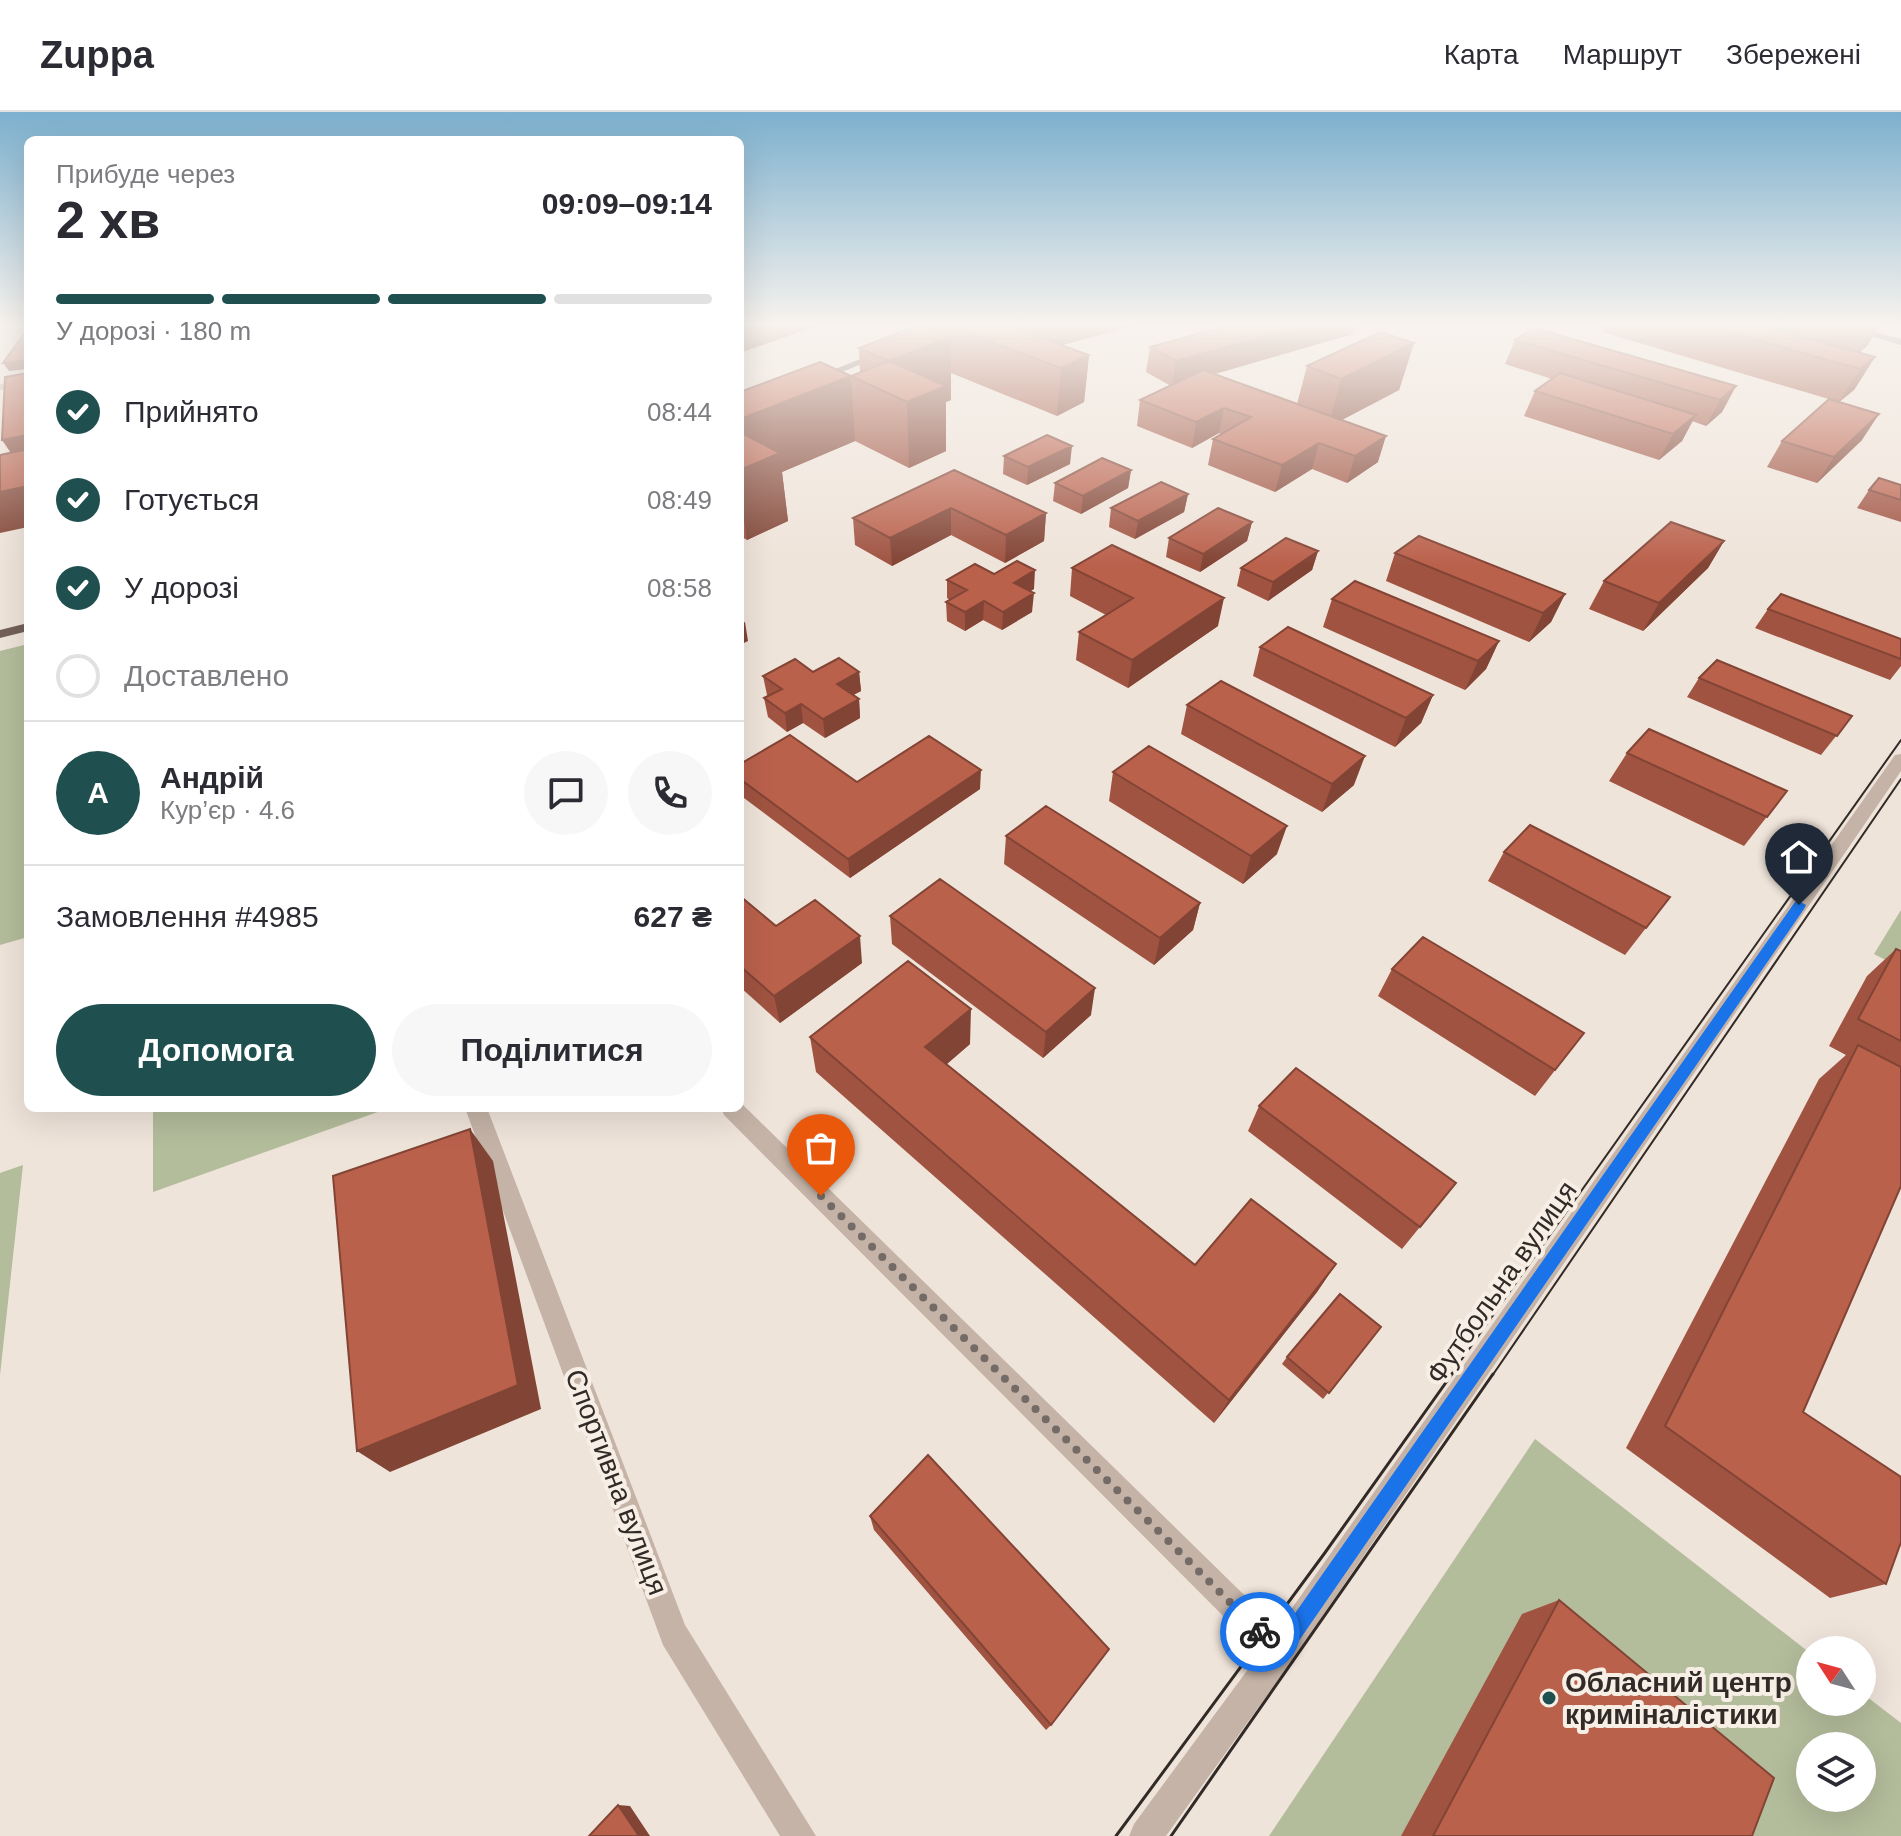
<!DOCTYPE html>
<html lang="uk">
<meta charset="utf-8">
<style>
body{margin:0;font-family:Helvetica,sans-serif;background:#f7f7f7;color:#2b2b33;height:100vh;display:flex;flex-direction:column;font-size:30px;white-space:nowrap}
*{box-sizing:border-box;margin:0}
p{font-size:26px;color:#7c7c81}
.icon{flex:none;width:44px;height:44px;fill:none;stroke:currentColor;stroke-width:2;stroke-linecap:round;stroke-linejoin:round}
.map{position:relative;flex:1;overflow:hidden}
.drawer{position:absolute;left:24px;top:24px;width:720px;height:976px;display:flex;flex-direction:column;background:#fff;border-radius:12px;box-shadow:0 8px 32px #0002}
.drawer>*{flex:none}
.needle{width:52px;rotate:306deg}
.tools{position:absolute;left:1796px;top:1524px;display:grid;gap:16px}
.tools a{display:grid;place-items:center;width:80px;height:80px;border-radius:50%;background:#fff;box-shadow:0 8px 32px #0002;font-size:40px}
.pin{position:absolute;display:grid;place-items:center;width:68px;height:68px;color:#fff;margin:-82px -34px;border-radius:50% 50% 50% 0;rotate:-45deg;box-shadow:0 0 8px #0007}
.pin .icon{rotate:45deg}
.courier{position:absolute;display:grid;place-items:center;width:80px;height:80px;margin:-40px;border:6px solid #1a73e8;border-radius:50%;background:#fff;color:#222;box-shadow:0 2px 10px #0007}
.head em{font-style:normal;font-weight:700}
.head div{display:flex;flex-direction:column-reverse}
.head{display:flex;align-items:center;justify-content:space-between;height:136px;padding:0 32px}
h1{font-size:52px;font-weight:700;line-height:60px}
.bar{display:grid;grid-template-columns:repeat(4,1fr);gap:12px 8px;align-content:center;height:96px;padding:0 32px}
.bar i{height:10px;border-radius:6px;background:#e1e1e2}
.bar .current{background:#204f50}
.bar p{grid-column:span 4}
.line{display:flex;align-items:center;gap:20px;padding:0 32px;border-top:2px solid #e1e1e2}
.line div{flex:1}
.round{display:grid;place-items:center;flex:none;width:84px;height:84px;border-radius:42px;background:#f7f7f7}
ol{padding:0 32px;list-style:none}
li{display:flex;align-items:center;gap:24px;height:88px}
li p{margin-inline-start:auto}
li .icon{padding:8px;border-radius:50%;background:#204f50;color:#fff;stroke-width:4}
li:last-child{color:#7c7c81}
li i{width:44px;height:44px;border:4px solid #e1e1e2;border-radius:50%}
.primary-button{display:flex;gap:16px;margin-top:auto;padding:16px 32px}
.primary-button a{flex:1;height:92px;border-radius:48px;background:#204f50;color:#fff;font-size:32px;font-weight:700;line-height:92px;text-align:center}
.primary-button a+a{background:#f7f7f7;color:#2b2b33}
header{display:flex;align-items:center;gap:48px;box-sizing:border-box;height:112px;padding:0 40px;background:#fff;border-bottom:2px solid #e1e1e2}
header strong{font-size:38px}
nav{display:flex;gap:44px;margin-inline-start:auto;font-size:28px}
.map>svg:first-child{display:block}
</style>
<header>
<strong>Zuppa</strong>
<nav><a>Карта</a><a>Маршрут</a><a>Збережені</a></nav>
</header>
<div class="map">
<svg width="1901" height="1724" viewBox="0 0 1901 1724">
<rect width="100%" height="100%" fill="#efe4da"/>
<!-- green -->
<path fill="#b3bc9b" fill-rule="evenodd" d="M28,532V825L0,833V539Z
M1901,798V856L1874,842Z
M153,996H389L153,1080Z
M23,1053L0,1263V1061Z
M1535,1327L1810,1541V1590H1862V1581L1901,1611V1724H1269ZM1810,1634H1862V1686H1810Z"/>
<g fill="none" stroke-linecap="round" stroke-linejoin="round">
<!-- minor -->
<path fill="#c5b3a7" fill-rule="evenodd" d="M28,269V275L0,278V272Z
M1901,642V659L1291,1550L1166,1724H1129L1134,1712L1260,1541L724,1003L721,996H740V990L1278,1516L1895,643Z
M465,996H487L685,1513L816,1724H780L663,1533Z"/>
<!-- major -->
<path fill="#736059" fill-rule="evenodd" d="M1830,212H1847L1901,227V233Z
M880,239L889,241L817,270L808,268Z
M28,511V519L0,526V518Z"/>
<!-- tram-far1 -->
<path stroke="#322a27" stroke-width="2" d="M1450,1264L1901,628
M1492,1264L1901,667"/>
<!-- tram -->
<path stroke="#322a27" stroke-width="3" d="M1116,1724L1324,1442L1452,1262
M1171,1724L1493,1262"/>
</g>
<!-- wall -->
<path fill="#a05341" d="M923,212H1003L1007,213V212H1141L1062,233L1089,243L1084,290L1057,304L951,261V288L946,290V339L909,356L855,329L782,360L788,409L747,428L740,424V280L851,264L860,260L859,236L923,214Z
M1234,212H1356L1353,222L1215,262L1297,292L1307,254L1414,231L1399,278L1342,308L1378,350L1347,371L1312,357L1275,380L1208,353L1213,327L1221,322L1219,321L1192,336L1137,314L1140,288L1171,274L1146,260L1150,235Z
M1606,212H1880L1867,234L1859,241L1875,245L1854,278L1839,290L1862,328L1817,371L1767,355L1782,329L1832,288L1602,220Z
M1515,228L1736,274L1722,300L1706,314L1692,309L1682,329L1659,348L1524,304L1535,279L1552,267L1505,252Z
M1004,344L1070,352L1027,373L1003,362Z
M954,358L1046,401L1044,429L1005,451L951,423L892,454L855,433L853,406Z
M1131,358L1128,376L1081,402L1053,389L1055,371Z
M1901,373V410L1857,396L1869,378Z
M1188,382L1184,400L1135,427L1109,415L1111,396Z
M1252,410L1247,429L1200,460L1166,445L1169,426Z
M1724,429L1708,456L1643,519L1589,497L1604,469Z
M1318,439L1312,458L1268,489L1237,474L1241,456Z
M1395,441L1565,482L1551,510L1529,530L1386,469Z
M1072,456L1218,514L1128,576L1076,548L1079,520L1106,503L1070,484Z
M947,468L1034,477L1030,479L1032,500L1002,518L983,508L965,519L947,509L946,490L950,488L947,486Z
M1332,487L1499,529L1486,557L1465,578L1323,515Z
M1768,497L1901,527V554L1890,568L1755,516Z
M1260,535L1433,583L1421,611L1395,635L1253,564Z
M813,560H859L861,579L853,583L859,587L860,606L825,626L803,611L787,620L768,605L764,586L769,584L767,583L763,564Z
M1699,566L1852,604L1821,643L1687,585Z
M1187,593L1354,673L1322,700L1181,622Z
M1627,641L1787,679L1744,734L1609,669Z
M740,652L857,670L980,677L850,766L740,683Z
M1113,660L1277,742L1243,772L1109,689Z
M1006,724L1200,791L1193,818L1154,853L1004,752Z
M1504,740L1670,785L1625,843L1488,769Z
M740,784L776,814L862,851L780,911L740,875Z
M890,804L1091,903L1043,946L892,832Z
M1896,837L1901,839V1077L1900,1076L1803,1300L1886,1472L1830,1486L1626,1336L1819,967L1846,943L1829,934L1867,864Z
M1392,857L1584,921L1535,984L1378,884Z
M810,925L970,932L947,952L1195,1153L1336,1152L1317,1180L1214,1311L816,960Z
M1259,994L1437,1094L1402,1137L1248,1019Z
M1381,1215L1323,1287L1282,1252L1287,1245Z
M870,1404L1051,1613L1046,1618L874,1418Z
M1559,1488L1752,1724H1401L1522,1502Z"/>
<!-- shaded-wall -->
<path fill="#824435" d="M740,212H822L740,241Z
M1031,212H1141L1029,242Z
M1310,212H1356L1353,222L1172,274L1176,249Z
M1874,212H1880L1867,234L1854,245Z
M951,225V288L946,290V339L909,356L907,290L889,249Z
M1414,231L1399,278L1328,315L1341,267Z
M1089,243L1084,290L1057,304L1061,256Z
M1875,245L1854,278L1839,290L1860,257Z
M28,248V257L9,259L3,251Z
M851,264L855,329L782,360L788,409L747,428L740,383V307Z
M1736,274L1722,300L1706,314L1720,288Z
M1224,296L1219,321L1192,336L1196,310Z
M1879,302L1862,328L1817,371L1834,345Z
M1696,303L1682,329L1659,348L1673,322Z
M28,323V362L26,363L2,328Z
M1386,324L1378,350L1347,371L1355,344Z
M1319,331L1312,357L1275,380L1282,353Z
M1072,334L1070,352L1027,373L1028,355Z
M1131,358L1128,376L1081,402L1083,384Z
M28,374V415L0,421V380Z
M1188,382L1184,400L1135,427L1138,409Z
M951,396V423L892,454L890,426Z
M1046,401L1044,429L1005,451L1006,423Z
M1252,410L1247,429L1200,460L1203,442Z
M1724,429L1708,456L1643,519L1659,491Z
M1318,439L1312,458L1268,489L1273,470Z
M1035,458L1034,477L1013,490L1014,471Z
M1034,481L1032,500L1002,518L1003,500Z
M1565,482L1551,510L1529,530L1543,501Z
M1224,486L1218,514L1128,576L1132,548Z
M984,489L983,508L965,519V500Z
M745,510L748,529L740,533V512Z
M1499,529L1486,557L1465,578L1478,549Z
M859,560L861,579L838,591L837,572Z
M1433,583L1421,611L1395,635L1406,606Z
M859,587L860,606L825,626L823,607Z
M801,592L803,611L787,620L785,601Z
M1365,644L1354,673L1322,700L1332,672Z
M981,658L980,677L850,766L848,747Z
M1287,714L1277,742L1243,772L1251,744Z
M1200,791L1193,818L1154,853L1160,826Z
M860,824L862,851L780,911L774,884Z
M1095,876L1091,903L1043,946L1046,920Z
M971,897L970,932L927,969L925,935Z
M470,1017L493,1049L541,1297L390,1360L357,1339Z
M1336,1152L1317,1180L1214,1311L1229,1288Z
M618,1693L630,1694L650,1724H639Z"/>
<!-- building -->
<path fill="#ba614c" stroke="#824435" stroke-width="2" d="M921,212L951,225L889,249L859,236Z
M943,212H1003L1089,243L1061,256Z
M1234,212H1310L1176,249L1150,235Z
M1700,212H1756L1875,245L1860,257Z
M28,216V248L3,251Z
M1534,216L1736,274L1720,288L1515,228Z
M1380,220L1414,231L1341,267L1307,254Z
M889,249L946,274L907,290L851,264Z
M820,250L851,264L740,307V280Z
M1203,258L1386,324L1355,344L1319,331L1282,353L1213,327L1251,305L1224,296L1196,310L1140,288Z
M28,261V323L2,328L5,265Z
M1560,261L1696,303L1673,322L1535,279Z
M1829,287L1879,302L1834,345L1782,329Z
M740,320L780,341L740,358Z
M1047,323L1072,334L1028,355L1004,344Z
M28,337V374L0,380V343Z
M1102,346L1131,358L1083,384L1055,371Z
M954,358L1046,401L1006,423L951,396L890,426L853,406Z
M1879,366L1901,373V388L1869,378Z
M1161,370L1188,382L1138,409L1111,396Z
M1218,396L1252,410L1203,442L1169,426Z
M1671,410L1724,429L1659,491L1604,469Z
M1419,424L1565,482L1543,501L1395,441Z
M1286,426L1318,439L1273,470L1241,456Z
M1112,433L1224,486L1132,548L1079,520L1133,486L1072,456Z
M1017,449L1035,458L1014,471L1034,481L1003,500L984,489L965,500L946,490L967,478L947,468L975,452L994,462Z
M1355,469L1499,529L1478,549L1332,487Z
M1781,482L1901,527V547L1768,497Z
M1288,515L1433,583L1406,606L1260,535Z
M839,546L859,560L837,572L859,587L823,607L801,592L785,601L764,586L782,577L763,564L795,547L813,560Z
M1717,548L1852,604L1837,624L1699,566Z
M1221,569L1365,644L1332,672L1187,593Z
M1649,617L1787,679L1767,705L1627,641Z
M790,623L857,670L929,624L981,658L848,747L740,667V652Z
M1149,634L1287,714L1251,744L1113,660Z
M1046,694L1200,791L1160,826L1006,724Z
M1530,713L1670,785L1646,816L1504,740Z
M940,767L1095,876L1046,920L890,804Z
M740,784L776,814L815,788L860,824L774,884L740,854Z
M1423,825L1584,921L1555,958L1392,857Z
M1896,837L1901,839V929L1858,907Z
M908,849L971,897L925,935L1195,1153L1251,1087L1336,1152L1229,1288L810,925Z
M1858,933L1901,955V1074L1803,1300L1901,1365V1430L1886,1472L1665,1314Z
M1296,956L1456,1071L1420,1115L1259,994Z
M470,1017L518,1273L357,1339L333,1064Z
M1340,1182L1381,1215L1329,1281L1287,1245Z
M928,1343L1109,1537L1051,1613L870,1404Z
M1559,1488L1774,1666L1752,1724H1433Z
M618,1693L639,1724H589Z"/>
<!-- sky -->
<linearGradient id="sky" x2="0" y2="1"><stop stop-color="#7cb0ce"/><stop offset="0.47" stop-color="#f8f3ee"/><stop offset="1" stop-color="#f8f3ee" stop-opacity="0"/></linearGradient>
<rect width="1901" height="453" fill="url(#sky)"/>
<!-- route -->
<path fill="#1a73e8" d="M1799,789L1806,793L1804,797L1287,1546L1280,1549C1268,1544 1255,1531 1251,1520L1253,1513L1260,1510L1279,1524L1795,790Z"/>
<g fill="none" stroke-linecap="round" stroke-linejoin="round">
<!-- done -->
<path stroke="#746b66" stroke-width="8" stroke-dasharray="0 14.4" d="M821,1084L1260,1520"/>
</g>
<!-- markers -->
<circle fill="#204f50" stroke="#f7eee5" stroke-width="3" cx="1549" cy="1586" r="8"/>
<g text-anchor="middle" stroke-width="8" stroke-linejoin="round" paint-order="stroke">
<!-- near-street labels -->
<g font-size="28" fill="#322a27" stroke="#f7eee5">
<text transform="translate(1501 1170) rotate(-55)" y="10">Футбольна вулиця</text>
<text transform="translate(617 1370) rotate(69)" y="10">Спортивна вулиця</text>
</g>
<!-- near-poi labels -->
<g font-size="28" font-weight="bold" fill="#322a27" stroke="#f7eee5" text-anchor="start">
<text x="1565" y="1580">Обласний центр<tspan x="1565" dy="32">криміналістики</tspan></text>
</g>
</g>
</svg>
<div class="tools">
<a><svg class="needle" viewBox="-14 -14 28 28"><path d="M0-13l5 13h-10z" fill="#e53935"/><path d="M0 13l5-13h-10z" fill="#7c7c81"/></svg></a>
<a><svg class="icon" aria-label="layers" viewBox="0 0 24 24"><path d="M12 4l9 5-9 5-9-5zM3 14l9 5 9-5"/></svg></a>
</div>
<div class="pin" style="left:821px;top:1084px;background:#ea580c"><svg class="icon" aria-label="bag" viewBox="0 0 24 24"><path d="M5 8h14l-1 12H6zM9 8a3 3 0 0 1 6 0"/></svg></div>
<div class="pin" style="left:1799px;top:793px;background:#1f2937"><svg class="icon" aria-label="home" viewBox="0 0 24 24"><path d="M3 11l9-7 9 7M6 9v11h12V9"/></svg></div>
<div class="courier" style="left:1260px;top:1520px"><svg class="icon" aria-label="bike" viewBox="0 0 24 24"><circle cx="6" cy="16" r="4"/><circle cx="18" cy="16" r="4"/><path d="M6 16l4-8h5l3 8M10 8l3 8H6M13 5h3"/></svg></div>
<section class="drawer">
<div class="head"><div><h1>2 хв</h1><p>Прибуде через</p></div><em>09:09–09:14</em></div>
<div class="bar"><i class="current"></i><i class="current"></i><i class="current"></i><i></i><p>У дорозі · 180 m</p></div>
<ol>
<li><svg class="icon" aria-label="check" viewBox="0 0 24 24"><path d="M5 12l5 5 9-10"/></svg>Прийнято<p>08:44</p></li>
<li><svg class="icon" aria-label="check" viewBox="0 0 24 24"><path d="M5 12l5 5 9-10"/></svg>Готується<p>08:49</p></li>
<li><svg class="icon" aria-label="check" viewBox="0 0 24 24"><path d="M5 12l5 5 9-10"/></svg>У дорозі<p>08:58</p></li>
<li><i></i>Доставлено</li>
</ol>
<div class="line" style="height:144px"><b class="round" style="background:#204f50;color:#fff">А</b><div><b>Андрій</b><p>Кур’єр · 4.6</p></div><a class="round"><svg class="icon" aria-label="chat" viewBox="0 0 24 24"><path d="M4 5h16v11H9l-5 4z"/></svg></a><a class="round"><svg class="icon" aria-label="phone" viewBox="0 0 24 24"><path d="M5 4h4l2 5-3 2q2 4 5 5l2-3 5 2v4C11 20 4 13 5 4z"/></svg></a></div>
<div class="line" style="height:104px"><div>Замовлення #4985</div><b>627 ₴</b></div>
<div class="primary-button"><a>Допомога</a><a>Поділитися</a></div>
</section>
</div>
